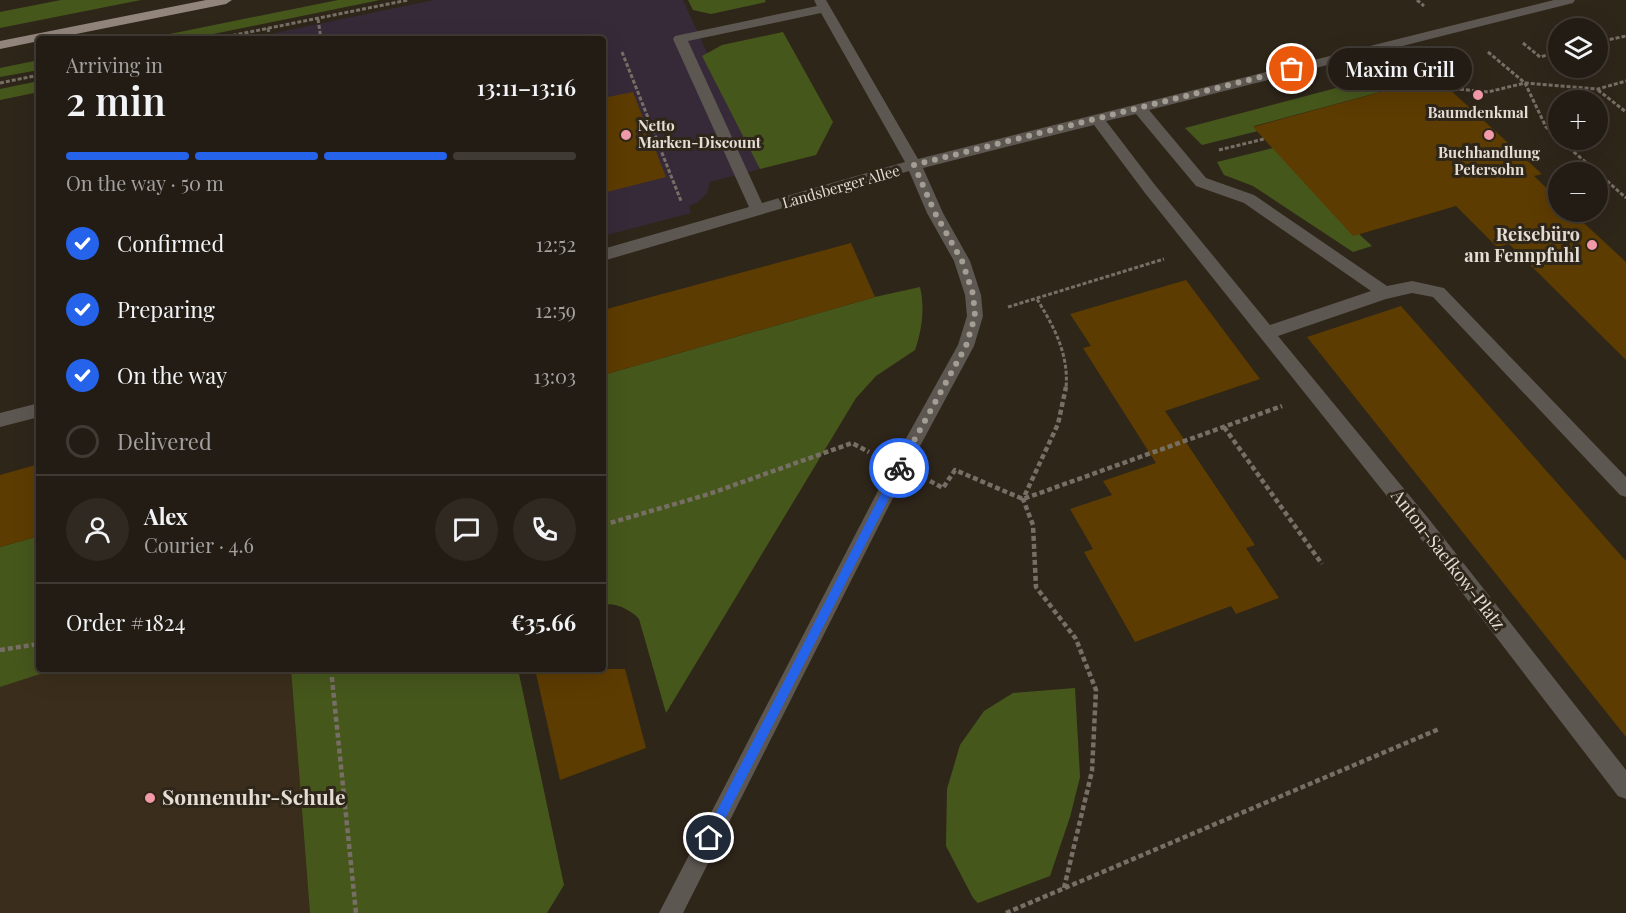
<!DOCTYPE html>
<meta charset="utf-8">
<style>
body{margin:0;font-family:"Playfair Display",serif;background:#2f2922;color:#f1f3f6;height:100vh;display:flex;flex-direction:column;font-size:22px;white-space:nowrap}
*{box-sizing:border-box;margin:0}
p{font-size:20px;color:#a3a1a0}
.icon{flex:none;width:33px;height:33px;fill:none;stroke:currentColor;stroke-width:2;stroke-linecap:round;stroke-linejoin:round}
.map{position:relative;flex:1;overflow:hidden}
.details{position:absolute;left:36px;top:36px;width:570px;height:636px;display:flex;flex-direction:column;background:#231c14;border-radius:6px;box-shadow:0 6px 24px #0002,0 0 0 2px #403a34}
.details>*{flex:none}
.fabs{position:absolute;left:1548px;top:18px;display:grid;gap:12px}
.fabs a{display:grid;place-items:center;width:60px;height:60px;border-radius:50%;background:#231c14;box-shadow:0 6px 24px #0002,0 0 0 2px #403a34;font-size:30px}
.pin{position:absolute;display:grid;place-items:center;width:51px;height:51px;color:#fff;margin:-26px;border:3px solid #fff;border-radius:50%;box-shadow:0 2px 6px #0007}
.courier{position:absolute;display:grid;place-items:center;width:60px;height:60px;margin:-30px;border:4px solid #2563eb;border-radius:50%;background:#fff;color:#222;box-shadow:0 2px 8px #0007}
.bubble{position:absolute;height:42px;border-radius:21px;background:#231c14;box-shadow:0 6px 24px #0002,0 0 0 2px #403a34;font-size:20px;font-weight:600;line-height:42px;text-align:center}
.overview em{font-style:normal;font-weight:600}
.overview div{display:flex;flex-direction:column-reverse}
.overview{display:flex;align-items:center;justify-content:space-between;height:102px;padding:0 30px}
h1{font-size:39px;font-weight:600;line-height:45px}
.bar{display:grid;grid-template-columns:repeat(4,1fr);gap:9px 6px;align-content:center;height:72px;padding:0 30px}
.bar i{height:8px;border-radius:4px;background:#403a34}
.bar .selected{background:#2563eb}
.bar p{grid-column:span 4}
.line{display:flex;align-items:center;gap:15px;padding:0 30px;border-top:2px solid #403a34}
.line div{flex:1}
.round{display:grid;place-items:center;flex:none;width:63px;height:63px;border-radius:32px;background:#2f2922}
ol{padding:0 30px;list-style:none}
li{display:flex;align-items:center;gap:18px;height:66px}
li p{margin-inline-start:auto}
li .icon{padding:6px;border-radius:50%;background:#2563eb;color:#fff;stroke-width:4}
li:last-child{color:#a3a1a0}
li i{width:33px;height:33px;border:3px solid #403a34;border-radius:50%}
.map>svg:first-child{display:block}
</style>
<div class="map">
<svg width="1626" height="913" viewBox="0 0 1626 913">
<rect width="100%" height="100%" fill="#2f261a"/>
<!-- commercial -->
<path fill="#362a38" d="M434,0H683L760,169L710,182L707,193L698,202L689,206L691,213L603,236V39H275V33Z"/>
<!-- built -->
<path fill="#3a2d1b" d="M56,669H291L310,913H0V687Z"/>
<!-- green -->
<path fill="#46571c" d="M61,0H141L0,28V12Z
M338,0H380L189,39H145Z
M688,0H765L766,2L711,14L693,10Z
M783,32L833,122L816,155L760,169L702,56L722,45Z
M39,60V70L0,77V68Z
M1423,65L1436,77L1254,126L1258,131L1202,145L1185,128Z
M39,81V92L0,100V89Z
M1273,148L1359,234L1372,246L1353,252L1253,186L1224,175L1217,162Z
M920,287C925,308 922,330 915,350L876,376L856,398L666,713L639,619C631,610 615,602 603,605V375L875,297Z
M39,536V669H56L0,687V547Z
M291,669H518L564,885L547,913H310Z
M1075,688L1080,777L1070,817L1050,876L978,903L973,898L946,846L947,789L960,745L984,711L1013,693Z"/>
<!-- building -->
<path fill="#5d3c01" d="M1436,77L1542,174L1534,176L1558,199V212H1572L1626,262V360L1509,244L1497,247L1456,206L1353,236L1253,127Z
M633,92L666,177L603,193V98Z
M851,243L875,297L603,375V310Z
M1186,280L1260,379L1165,411L1255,545L1246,548L1279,598L1236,614L1231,606L1135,642L1084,552L1093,549L1070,509L1112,495L1103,481L1156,463L1083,348L1091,346L1070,314Z
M1401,306L1626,561V737L1307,337Z
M39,464V536L0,547V475Z
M535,669H625L646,748L560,780Z"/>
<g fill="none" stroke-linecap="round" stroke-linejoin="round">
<!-- path-far1 -->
<path stroke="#776f65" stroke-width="3" stroke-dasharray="4 2" stroke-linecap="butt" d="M1417,0L1424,6
M318,19L321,39
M268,28L270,39
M215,39L408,0
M1598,42L1626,36
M1523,43L1540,57L1558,52
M622,52L681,201
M1488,52L1525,83L1546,127L1558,138
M0,83L39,75
M1448,88L1488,92L1525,83L1598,89L1626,81
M1598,90L1626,112
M1560,140L1597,172
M1219,150L1264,139
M1598,173L1626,198
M1037,299C1054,327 1069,354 1066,388
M1008,307L1164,259"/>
<!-- path -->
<path stroke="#776f65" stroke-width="4.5" stroke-dasharray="5 3" stroke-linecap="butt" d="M1224,427L1322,564
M930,481L943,488L955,470L1023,499L1282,406
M603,525L709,494L852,443L869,452
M0,650L39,644
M331,669L356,913
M1064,888L1092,771L1096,690L1076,639L1036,587L1033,525L1023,499L1058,424L1066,387
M1006,913L1439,729"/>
<!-- minor -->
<path fill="#5d5752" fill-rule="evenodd" d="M814,0H826L918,159L1554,0H1575L1573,3L1149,110L1206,178L1254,195L1387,286L1412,281L1444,288L1626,477V497L1620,495L1433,297L1412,293L1386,299L1278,336L1428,518L1626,770V799L1618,796L1414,530L1145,193L1094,125L923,168L943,213L970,261L981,295L983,316L974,346L906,472L683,913H659L894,460L958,345L967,316L965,295L954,261L927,213L909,171L603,261V249L749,207L673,39L675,36L817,6ZM821,13L905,162L762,203L688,41ZM1136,114L1196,186L1244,203L1371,291L1270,325L1155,185L1106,121Z
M39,403V417L0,427V413Z"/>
<!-- major -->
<path fill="#92857c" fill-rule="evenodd" d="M206,0H232L226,4L51,39H39V41L0,49V41Z"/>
</g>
<!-- route -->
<path fill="#2563eb" d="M899,464L903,465V471L713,842H705V834L896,465Z"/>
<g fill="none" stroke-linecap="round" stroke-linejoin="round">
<!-- done -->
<path stroke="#a49d94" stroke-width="6" stroke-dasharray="0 10.8" d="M899,468L966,346L975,316L973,294L962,261L935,213L914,165L1292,69"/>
</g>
<!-- markers -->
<g fill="#f39aa8" stroke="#2f261a" stroke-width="2">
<circle cx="1478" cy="95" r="6"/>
<circle cx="626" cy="135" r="6"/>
<circle cx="1489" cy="135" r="6"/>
<circle cx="1592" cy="245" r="6"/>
<circle cx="150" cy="798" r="6"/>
</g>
<g text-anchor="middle" stroke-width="6" stroke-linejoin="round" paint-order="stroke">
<!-- far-poi labels -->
<g font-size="15" font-weight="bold" fill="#e3ddd5" stroke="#2f261a">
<text x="1478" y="118">Baumdenkmal</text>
<text x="638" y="131" text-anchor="start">Netto<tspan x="638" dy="17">Marken-Discount</tspan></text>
<text x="1489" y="158">Buchhandlung<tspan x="1489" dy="17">Petersohn</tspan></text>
</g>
<!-- far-street labels -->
<g font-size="15" fill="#e3ddd5" stroke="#2f261a">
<text transform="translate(841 187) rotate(-16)" y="5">Landsberger Allee</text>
</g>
<!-- poi labels -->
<g font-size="18" font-weight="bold" fill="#e3ddd5" stroke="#2f261a" text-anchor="end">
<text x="1580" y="241">Reisebüro<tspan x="1580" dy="21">am Fennpfuhl</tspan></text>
</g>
<!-- street labels -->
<g font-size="18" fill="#e3ddd5" stroke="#2f261a">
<text transform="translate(1448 560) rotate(52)" y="6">Anton-Saefkow-Platz</text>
</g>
<!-- near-poi labels -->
<g font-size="21" font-weight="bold" fill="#e3ddd5" stroke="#2f261a" text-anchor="start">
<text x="162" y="805">Sonnenuhr-Schule</text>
</g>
</g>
</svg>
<div class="fabs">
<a><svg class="icon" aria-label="layers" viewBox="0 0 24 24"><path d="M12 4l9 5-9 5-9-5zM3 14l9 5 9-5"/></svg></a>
<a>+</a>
<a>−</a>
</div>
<div class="pin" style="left:1292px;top:69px;background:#ea580c"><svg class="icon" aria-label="bag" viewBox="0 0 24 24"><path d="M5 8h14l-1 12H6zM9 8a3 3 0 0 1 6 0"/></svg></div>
<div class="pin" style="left:709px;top:838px;background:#1f2937"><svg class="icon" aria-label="home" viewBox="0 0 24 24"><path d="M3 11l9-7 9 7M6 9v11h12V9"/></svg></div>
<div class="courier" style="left:899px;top:468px"><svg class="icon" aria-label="bike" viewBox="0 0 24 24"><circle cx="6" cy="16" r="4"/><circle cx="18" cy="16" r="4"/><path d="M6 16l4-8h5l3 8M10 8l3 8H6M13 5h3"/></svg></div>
<div class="bubble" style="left:1328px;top:48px;width:144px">Maxim Grill</div>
<section class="details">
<div class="overview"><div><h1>2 min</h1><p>Arriving in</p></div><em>13:11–13:16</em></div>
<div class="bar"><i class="selected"></i><i class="selected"></i><i class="selected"></i><i></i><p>On the way · 50 m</p></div>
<ol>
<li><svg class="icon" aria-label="check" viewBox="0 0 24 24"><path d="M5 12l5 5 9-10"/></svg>Confirmed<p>12:52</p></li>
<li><svg class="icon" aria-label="check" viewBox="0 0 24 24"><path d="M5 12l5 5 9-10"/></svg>Preparing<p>12:59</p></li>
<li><svg class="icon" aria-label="check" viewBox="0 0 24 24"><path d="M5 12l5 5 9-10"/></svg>On the way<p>13:03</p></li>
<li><i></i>Delivered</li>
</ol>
<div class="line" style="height:108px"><a class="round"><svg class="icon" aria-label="person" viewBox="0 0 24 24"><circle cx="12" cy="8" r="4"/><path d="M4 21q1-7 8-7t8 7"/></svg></a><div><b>Alex</b><p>Courier · 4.6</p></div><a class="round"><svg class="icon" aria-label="chat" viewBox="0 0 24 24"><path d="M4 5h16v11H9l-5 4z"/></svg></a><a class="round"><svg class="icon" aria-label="phone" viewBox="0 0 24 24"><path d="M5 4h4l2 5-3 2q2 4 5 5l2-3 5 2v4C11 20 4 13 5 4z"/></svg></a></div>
<div class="line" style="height:78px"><div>Order #1824</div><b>€35.66</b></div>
</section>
</div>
